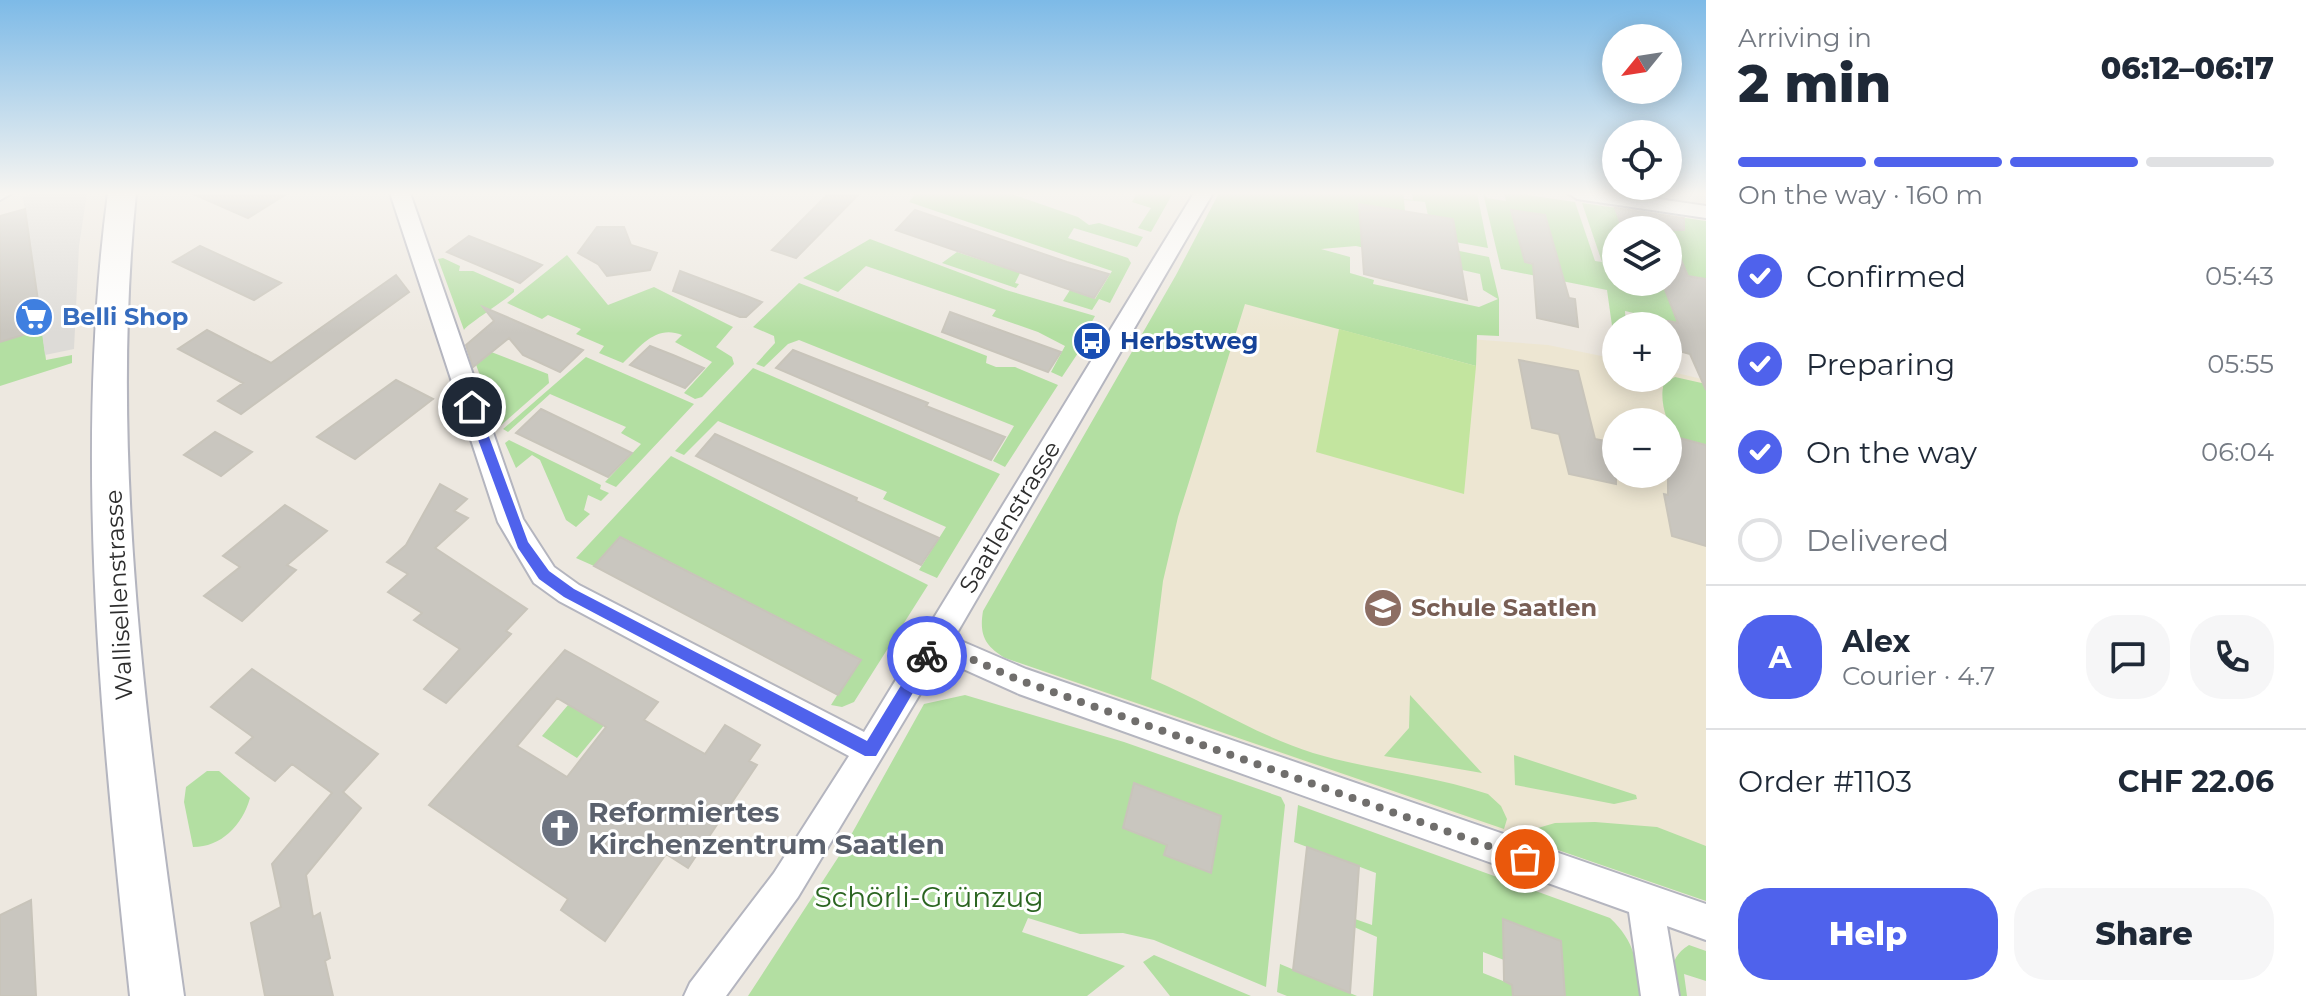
<!DOCTYPE html>
<meta charset="utf-8">
<style>
body{margin:0;font-family:Montserrat,sans-serif;background:#f6f6f7;color:#1f2937;height:100vh;display:flex;flex-direction:column;font-size:30px;white-space:nowrap}
*{box-sizing:border-box;margin:0}
p{font-size:26px;color:#747a83}
.icon{flex:none;width:44px;height:44px;fill:none;stroke:currentColor;stroke-width:2;stroke-linecap:round;stroke-linejoin:round}
.map{position:relative;flex:1;overflow:hidden}
.side{display:flex;flex-direction:column;background:#fff;width:600px}
.side>*{flex:none}
.needle{width:52px;rotate:240deg}
.controls{position:absolute;left:1602px;top:24px;display:grid;gap:16px}
.controls a{display:grid;place-items:center;width:80px;height:80px;border-radius:50%;background:#fff;box-shadow:0 4px 20px #0003;font-size:40px}
.pin{position:absolute;display:grid;place-items:center;width:68px;height:68px;color:#fff;margin:-34px;border:4px solid #fff;border-radius:50%;box-shadow:0 2px 8px #0007}
.courier{position:absolute;display:grid;place-items:center;width:80px;height:80px;margin:-40px;border:6px solid #4f62ec;border-radius:50%;background:#fff;color:#222;box-shadow:0 2px 10px #0007}
.summary em{font-style:normal;font-weight:800}
.summary div{display:flex;flex-direction:column-reverse}
.summary{display:flex;align-items:center;justify-content:space-between;height:136px;padding:0 32px}
h1{font-size:52px;font-weight:800;line-height:60px}
.bar{display:grid;grid-template-columns:repeat(4,1fr);gap:12px 8px;align-content:center;height:96px;padding:0 32px}
.bar i{height:10px;border-radius:6px;background:#e0e1e3}
.bar .selected{background:#4f62ec}
.bar p{grid-column:span 4}
.line{display:flex;align-items:center;gap:20px;padding:0 32px;border-top:2px solid #e0e1e3}
.line div{flex:1}
.round{display:grid;place-items:center;flex:none;width:84px;height:84px;border-radius:32px;background:#f6f6f7}
ol{padding:0 32px;list-style:none}
li{display:flex;align-items:center;gap:24px;height:88px}
li p{margin-inline-start:auto}
li .icon{padding:8px;border-radius:50%;background:#4f62ec;color:#fff;stroke-width:4}
li:last-child{color:#747a83}
li i{width:44px;height:44px;border:4px solid #e0e1e3;border-radius:50%}
.cta{display:flex;gap:16px;margin-top:auto;padding:16px 32px}
.cta a{flex:1;height:92px;border-radius:32px;background:#4f62ec;color:#fff;font-size:32px;font-weight:800;line-height:92px;text-align:center}
.cta a+a{background:#f6f6f7;color:#1f2937}
main{display:flex;flex:1;min-height:0}
.map>svg:first-child{display:block}
</style>
<main>
<div class="map">
<svg width="1706" height="996" viewBox="0 0 1706 996">
<rect width="100%" height="100%" fill="#ede8e0"/>
<!-- education -->
<path fill="#ede6d2" fill-rule="evenodd" d="M1218,285L1455,338L1548,345L1616,359V378H1668V371L1706,380V901L1041,671ZM1616,422H1668V474H1616Z"/>
<!-- green -->
<path fill="#b3dfa2" fill-rule="evenodd" d="M916,193H1009L1078,217L1089,225L1099,223L1143,237L1137,247L1074,228L1068,238L1128,258L1131,263L1110,303L1099,299L1092,310L1063,301L1070,290L1095,299L1112,271L909,202Z
M1137,193H1173L1151,232L1138,228L1151,208L1132,202Z
M1219,193H1403L1404,199L1413,200L1412,193H1477L1488,248L1433,238L1425,202L1404,200L1405,211L1359,204L1360,221L1430,245L1489,257L1499,299V336L1477,335L1476,366L1245,304L1178,517L1163,581L1151,679C1206,702 1256,735 1313,753C1370,770 1431,775 1488,794L1501,806L1507,819L1504,829L1005,658C985,646 979,635 983,611L1176,275ZM1356,246L1480,274L1483,290L1498,299L1479,307L1373,284L1374,280L1350,273V257L1321,249Z
M1483,193L1487,198L1506,201L1504,193H1513L1575,202L1595,261L1602,262L1582,203L1706,221V279L1668,273L1677,250L1668,230H1616V282H1662L1706,329L1625,311L1626,325L1617,324L1615,347L1607,290L1501,269ZM1512,210L1545,215L1560,268L1525,262Z
M870,239L1006,290L1095,316L1089,327L1094,329L1062,377L1051,372L1065,346L1038,332L992,316L996,310L866,266L838,292L803,278Z
M957,252L1020,273L1015,283L1019,284L1016,288L942,263Z
M567,255L608,305L654,287L733,327L716,347L732,357L734,364L702,397L695,399L684,393L712,362L675,342L682,335C656,325 642,345 623,363L599,353L604,346L576,334L581,329L548,315L542,319L507,303Z
M443,258L460,266L459,271H473L514,289V292C503,302 468,324 464,330L438,259Z
M799,283L987,356L986,363L996,367H1015L1058,385L1005,467L993,461L1014,426L799,340L788,344L764,367L756,364L775,343L774,336L753,327Z
M42,329L46,360L72,355V363L0,386V342Z
M468,343L548,374L549,383L499,427Z
M586,357L694,404L616,487L605,482L641,444L621,433L626,427L550,394L508,432L503,429Z
M753,368L1000,474L937,578L919,570L946,527L883,499L887,492L718,421L684,455L675,451Z
M1675,377L1706,384V445C1699,444 1681,441 1677,436C1666,424 1659,399 1664,383Z
M509,440L601,485L600,489L609,493L601,501L588,495L584,510L590,514L576,527L566,520L540,460L532,455L516,468L505,443Z
M671,456L928,585L854,702L842,707L831,705L860,659L621,537L594,566L576,558Z
M965,695L1124,742L1281,797L1285,805L1266,987L1154,940L1123,933L1080,934L1028,918L1022,932L1125,966L1087,996H748L841,853L924,704Z
M1410,695L1482,773L1384,756L1409,728Z
M568,705L606,723L577,758L542,736Z
M1514,755L1636,795L1637,799L1614,804L1515,785Z
M207,771H219L250,798C242,826 221,847 193,847L184,802L186,787Z
M1298,805L1610,918C1635,941 1638,964 1640,996H1565L1561,941L1503,919L1504,960L1483,952V973L1513,985V996H1373L1377,937L1354,927L1355,919L1372,925L1376,873L1294,842Z
M1595,822L1657,827L1706,846V901L1526,839L1531,830L1555,823Z
M1689,945L1706,951V981L1684,974L1687,996H1676C1673,973 1667,959 1689,945Z
M1154,955L1251,996H1170L1143,962Z
M1280,964L1357,996H1287L1277,992Z"/>
<!-- pitch -->
<path fill="#c3e59f" d="M1339,329L1476,366L1464,494L1316,452Z"/>
<!-- plaza -->
<path fill="#dddbd7" d="M35,193H87L79,246L74,349L45,355L23,197Z"/>
<!-- building -->
<path fill="#c9c6bf" stroke="#c8c4ba" stroke-width="2" fill-rule="evenodd" d="M191,193H288L248,218Z
M829,193H860L796,258L772,250Z
M1359,204L1453,219L1467,300L1364,274Z
M1615,208L1684,218V230H1668L1688,276L1706,279V390L1690,354L1668,348V321L1678,323L1662,282H1668V230H1623Z
M25,209L42,329L0,342V216Z
M915,210L1067,262L1109,274L1094,298L896,230Z
M1511,210L1545,215L1569,298L1575,299L1578,327L1537,318L1533,264L1525,262Z
M597,227H624L631,245L657,253L650,270L607,276L598,264L578,253Z
M469,236L520,256L542,265L520,283L447,252Z
M200,246L281,283L254,300L173,262Z
M680,271L744,295L762,302L746,317H740L673,291Z
M396,275L409,292L241,414L218,401L243,383L178,349L207,330L271,363Z
M483,307L502,315L583,350L560,372L523,355L509,338L473,367L466,345L494,321Z
M950,312L1061,352L1048,372L942,332Z
M650,346L673,355L704,368L685,388L630,365Z
M793,350L928,403L926,406L1005,437L991,460L776,368Z
M1519,360L1578,371L1595,439L1616,443V484L1569,474L1559,434L1532,428Z
M396,380L433,399L355,459L317,437Z
M541,409L595,435L632,453L608,477L516,433Z
M215,432L252,452L221,476L184,455Z
M715,434L857,498L856,501L939,538L921,565L696,456Z
M1668,435L1706,445V546L1672,536L1664,494L1668,495Z
M440,484L467,499L454,511L468,518L435,548L527,609L506,631L511,634L446,703L424,689L460,649L414,620L422,613L388,592L408,574L387,562L406,545Z
M285,505L327,531L287,565L296,570L242,621L204,596L240,567L223,556Z
M620,537L861,660L838,695L594,566Z
M565,650L658,702L644,720L705,754L725,725L760,745L749,761L757,765L688,868L666,854L605,941L561,910L568,899L429,805ZM557,698L606,727L567,777L517,746Z
M252,669L378,754L343,792L361,808L306,875L313,917L320,913L330,958L325,961L333,996H265L251,923L281,907L272,864L332,793L292,764L275,781L236,753L253,737L211,707Z
M1134,783L1221,816L1211,873L1164,855L1167,845L1123,828Z
M1307,847L1359,866L1350,993L1293,970Z
M31,900L36,996H0V915Z
M1503,919L1561,941L1565,996H1513L1512,985L1504,981Z"/>
<g fill="none" stroke-linecap="round" stroke-linejoin="round">
<!-- street casing -->
<g stroke="#b4b5bf" stroke-width="4">
<path id="street" d="M0,193H12L0,200Z
M390,193H410L523,519L554,567L579,585L864,732L1194,193H1213L954,638L1026,669L1706,904V940L1667,926L1679,996H1641L1629,912L1019,694L941,659L798,897L726,996H684L690,983L774,873L849,756L559,601L534,583L498,522Z
M1568,193H1618L1706,206V218L1577,199Z"/>
</g>
<!-- secondary casing -->
<g stroke="#b4b5bf" stroke-width="4">
<path id="secondary" d="M108,193H136C109,460 147,732 184,996H130C102,731 73,459 108,193Z"/>
</g>
<!-- street -->
<use href="#street" fill="#fff" fill-rule="evenodd"/>
<!-- secondary -->
<use href="#secondary" fill="#fff" fill-rule="evenodd"/>
</g>
<!-- sky -->
<linearGradient id="sky" x2="0" y2="1"><stop stop-color="#7dbae7"/><stop offset="0.58" stop-color="#f7f5f1"/><stop offset="1" stop-color="#f7f5f1" stop-opacity="0"/></linearGradient>
<rect width="1706" height="333" fill="url(#sky)"/>
<!-- route -->
<path fill="#4f62ec" d="M472,403L478,407L528,542L549,571L574,589L867,741L922,651H932V660L876,756H865L564,597L539,579L518,548L466,407Z"/>
<g fill="none" stroke-linecap="round" stroke-linejoin="round">
<!-- done -->
<path stroke="#706e6c" stroke-width="8" stroke-dasharray="0 14.4" d="M927,656L935,643L1019,680L1525,859"/>
</g>
<!-- icons -->
<defs>
<g id="supermarket-disc" transform="scale(2)"><circle r="9.5" fill="#3f7fe0" stroke="#fff"/><path d="M-6-5.5h2.5l.6 2H6L4.5 2H-2.5L-4.4-4H-6ZM-1.5 3.2a1.3 1.3 0 1 0 .1 0ZM3 3.2a1.3 1.3 0 1 0 .1 0Z" fill="#fff"/></g>
<g id="bus-disc" transform="scale(2)"><circle r="9.5" fill="#1a4fb4" stroke="#fff"/><path d="M-5-6H5V4H4V6H2V4H-2V6H-4V4H-5ZM-3.5-4V0h7V-4ZM-3.5 1.2v1.5H-2V1.2ZM2 1.2v1.5H3.5V1.2Z" fill="#fff"/></g>
<g id="school-disc" transform="scale(2)"><circle r="9.5" fill="#8d6e63" stroke="#fff"/><path d="M0-5L7-2L0 1L-7-2ZM-4 1L0 2.5L4 1V4Q0 6-4 4Z" fill="#fff"/></g>
<g id="church-disc" transform="scale(2)"><circle r="9.5" fill="#6b7280" stroke="#fff"/><path d="M-1.2-6h2.4v3.5h3.3v2.4h-3.3V6h-2.4V-.1h-3.3v-2.4h3.3Z" fill="#fff"/></g>
</defs>
<g fill-rule="evenodd">
<use href="#supermarket-disc" x="34" y="317"/>
<use href="#bus-disc" x="1092" y="341"/>
<use href="#school-disc" x="1383" y="608"/>
<use href="#church-disc" x="560" y="828"/>
</g>
<g text-anchor="middle" stroke-width="6" stroke-linejoin="round" paint-order="stroke">
<!-- shop labels -->
<g font-size="24" font-weight="bold" fill="#366cbe" stroke="#fff" text-anchor="start">
<text x="62" y="325">Belli Shop</text>
</g>
<!-- transit labels -->
<g font-size="24" font-weight="bold" fill="#164399" stroke="#fff" text-anchor="start">
<text x="1120" y="349">Herbstweg</text>
</g>
<!-- street labels -->
<g font-size="24" fill="#2d2d2d" stroke="#fff">
<text transform="translate(1010 517) rotate(-59)" y="8">Saatlenstrasse</text>
<text transform="translate(119 595) rotate(-93)" y="8">Wallisellenstrasse</text>
</g>
<!-- education labels -->
<g font-size="24" font-weight="bold" fill="#785e54" stroke="#fff" text-anchor="start">
<text x="1411" y="616">Schule Saatlen</text>
</g>
<!-- near-worship labels -->
<g font-size="28" font-weight="bold" fill="#5b616d" stroke="#fff" text-anchor="start">
<text x="588" y="822">Reformiertes<tspan x="588" dy="32">Kirchenzentrum Saatlen</tspan></text>
</g>
<!-- near-park labels -->
<g font-size="28" fill="#2b6521" stroke="#fff">
<text x="929" y="907">Schörli-Grünzug</text>
</g>
</g>
</svg>
<div class="controls">
<a><svg class="needle" viewBox="-14 -14 28 28"><path d="M0-13l5 13h-10z" fill="#e53935"/><path d="M0 13l5-13h-10z" fill="#747a83"/></svg></a>
<a><svg class="icon" aria-label="locate" viewBox="0 0 24 24"><circle cx="12" cy="12" r="6"/><path d="M12 2v4M12 18v4M2 12h4M18 12h4"/></svg></a>
<a><svg class="icon" aria-label="layers" viewBox="0 0 24 24"><path d="M12 4l9 5-9 5-9-5zM3 14l9 5 9-5"/></svg></a>
<a>+</a>
<a>−</a>
</div>
<div class="pin" style="left:1525px;top:859px;background:#ea580c"><svg class="icon" aria-label="bag" viewBox="0 0 24 24"><path d="M5 8h14l-1 12H6zM9 8a3 3 0 0 1 6 0"/></svg></div>
<div class="pin" style="left:472px;top:407px;background:#1f2937"><svg class="icon" aria-label="home" viewBox="0 0 24 24"><path d="M3 11l9-7 9 7M6 9v11h12V9"/></svg></div>
<div class="courier" style="left:927px;top:656px"><svg class="icon" aria-label="bike" viewBox="0 0 24 24"><circle cx="6" cy="16" r="4"/><circle cx="18" cy="16" r="4"/><path d="M6 16l4-8h5l3 8M10 8l3 8H6M13 5h3"/></svg></div>
</div>
<section class="side">
<div class="summary"><div><h1>2 min</h1><p>Arriving in</p></div><em>06:12–06:17</em></div>
<div class="bar"><i class="selected"></i><i class="selected"></i><i class="selected"></i><i></i><p>On the way · 160 m</p></div>
<ol>
<li><svg class="icon" aria-label="check" viewBox="0 0 24 24"><path d="M5 12l5 5 9-10"/></svg>Confirmed<p>05:43</p></li>
<li><svg class="icon" aria-label="check" viewBox="0 0 24 24"><path d="M5 12l5 5 9-10"/></svg>Preparing<p>05:55</p></li>
<li><svg class="icon" aria-label="check" viewBox="0 0 24 24"><path d="M5 12l5 5 9-10"/></svg>On the way<p>06:04</p></li>
<li><i></i>Delivered</li>
</ol>
<div class="line" style="height:144px"><b class="round" style="background:#4f62ec;color:#fff">A</b><div><b>Alex</b><p>Courier · 4.7</p></div><a class="round"><svg class="icon" aria-label="chat" viewBox="0 0 24 24"><path d="M4 5h16v11H9l-5 4z"/></svg></a><a class="round"><svg class="icon" aria-label="phone" viewBox="0 0 24 24"><path d="M5 4h4l2 5-3 2q2 4 5 5l2-3 5 2v4C11 20 4 13 5 4z"/></svg></a></div>
<div class="line" style="height:104px"><div>Order #1103</div><b>CHF 22.06</b></div>
<div class="cta"><a>Help</a><a>Share</a></div>
</section>
</main>
